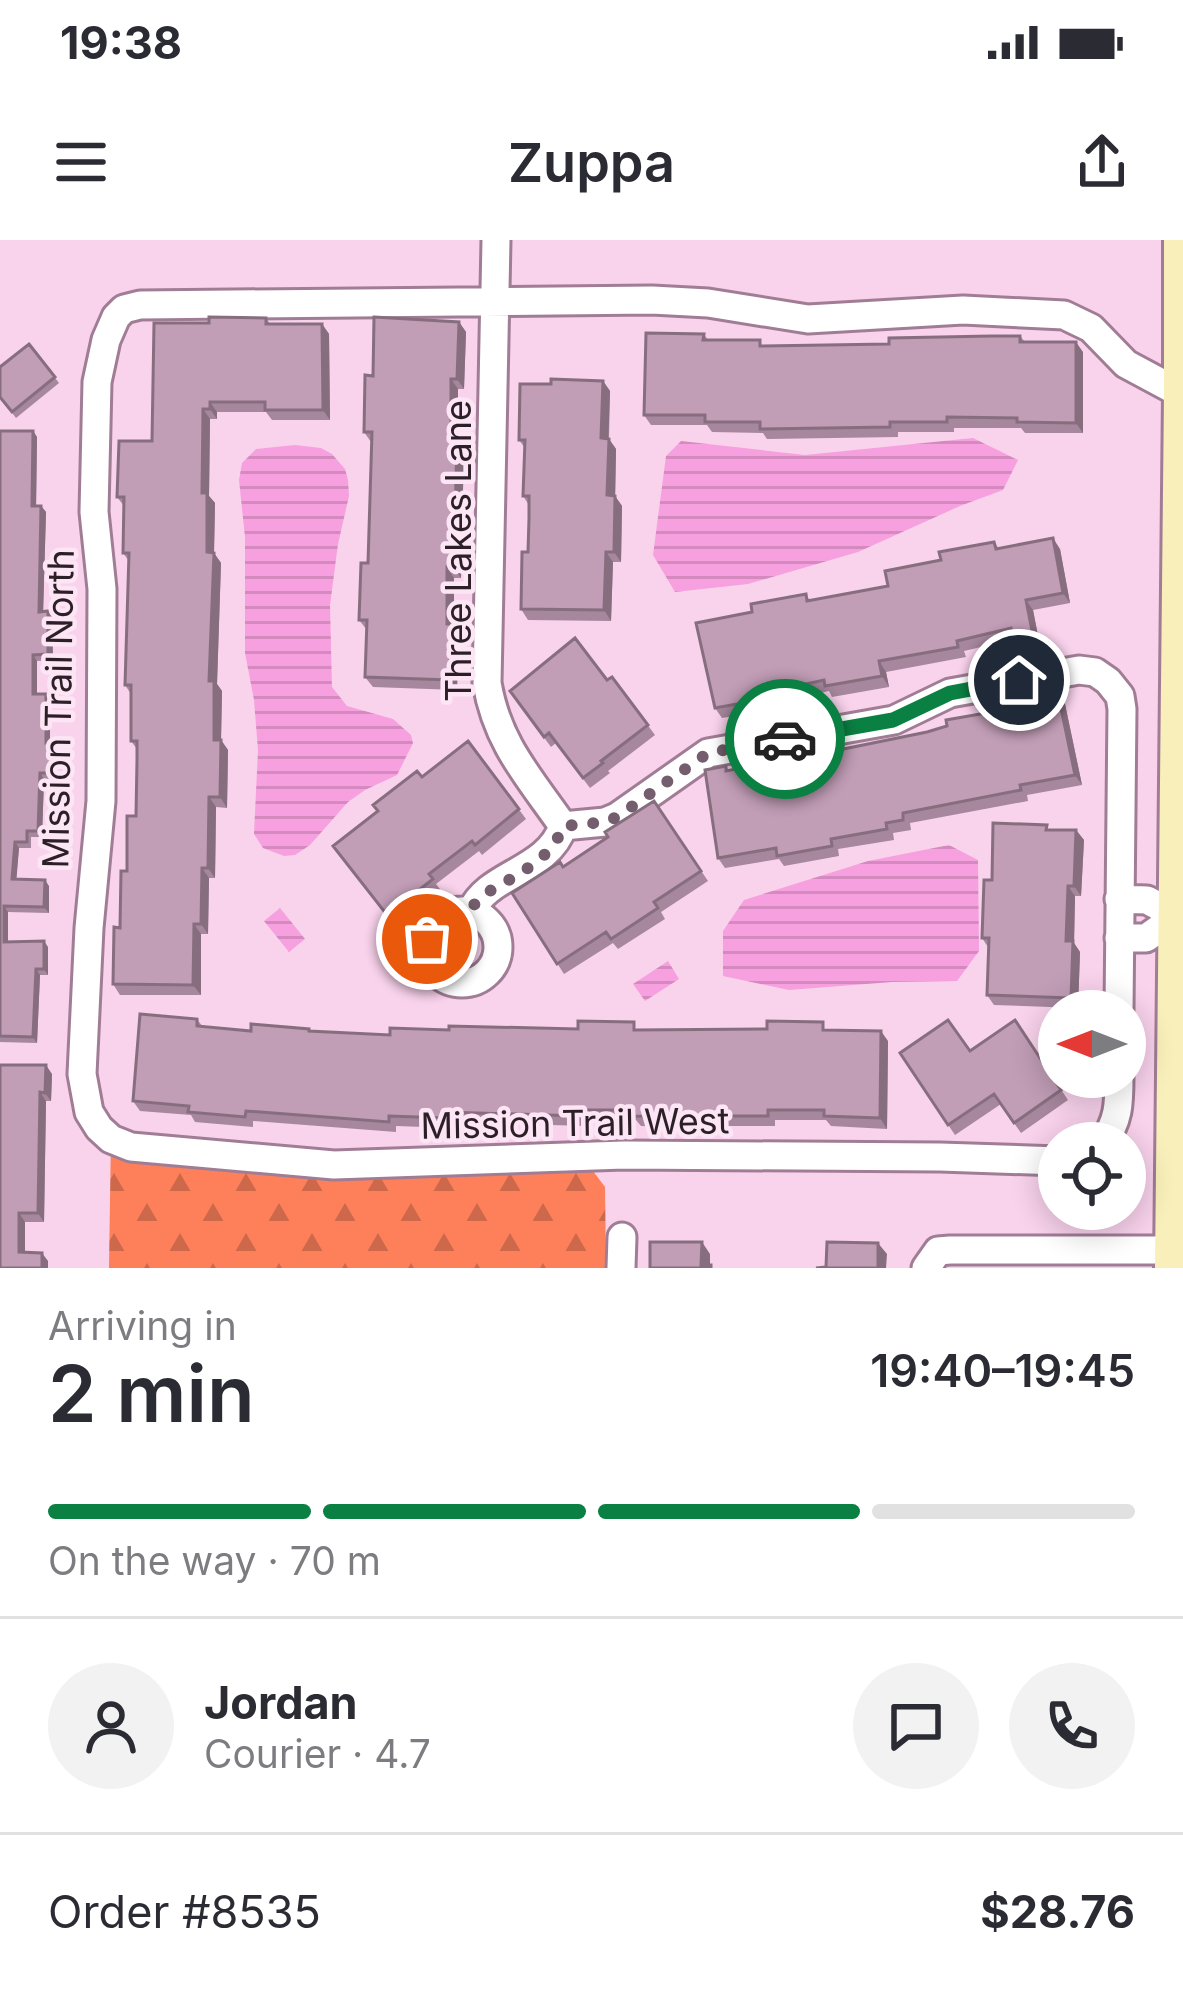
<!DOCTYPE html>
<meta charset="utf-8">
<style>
body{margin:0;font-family:Inter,sans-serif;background:#f2f2f3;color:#2b2b33;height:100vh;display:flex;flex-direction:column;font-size:45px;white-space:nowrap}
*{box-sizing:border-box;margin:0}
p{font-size:39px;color:#7c7c81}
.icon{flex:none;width:66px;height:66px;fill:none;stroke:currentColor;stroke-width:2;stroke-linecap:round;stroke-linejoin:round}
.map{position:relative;height:1028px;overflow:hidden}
.side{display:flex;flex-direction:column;background:#fff;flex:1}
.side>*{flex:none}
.needle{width:78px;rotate:270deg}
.fabs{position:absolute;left:1038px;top:750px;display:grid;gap:24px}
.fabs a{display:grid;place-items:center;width:108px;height:108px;border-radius:50%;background:#fff;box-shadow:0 6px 30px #0003;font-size:60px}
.pin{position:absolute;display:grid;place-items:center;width:102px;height:102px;color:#fff;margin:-51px;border:6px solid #fff;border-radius:50%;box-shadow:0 3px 12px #0007}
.courier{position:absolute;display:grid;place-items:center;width:120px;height:120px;margin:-60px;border:9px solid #0b8043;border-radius:50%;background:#fff;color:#222;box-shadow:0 3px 15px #0007}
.summary em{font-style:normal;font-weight:600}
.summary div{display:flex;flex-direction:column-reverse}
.summary{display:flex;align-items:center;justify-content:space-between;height:204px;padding:0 48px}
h1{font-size:78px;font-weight:600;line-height:90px}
.bar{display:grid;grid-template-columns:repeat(4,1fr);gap:18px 12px;align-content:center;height:144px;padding:0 48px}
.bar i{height:15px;border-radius:9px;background:#e1e1e2}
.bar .on{background:#0b8043}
.bar p{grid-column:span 4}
.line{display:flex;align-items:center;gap:30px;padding:0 48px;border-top:3px solid #e1e1e2}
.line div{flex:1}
.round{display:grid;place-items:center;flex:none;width:126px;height:126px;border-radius:63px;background:#f2f2f3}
.status{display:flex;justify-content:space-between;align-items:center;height:84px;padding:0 60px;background:#fff;direction:ltr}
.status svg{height:33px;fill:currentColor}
header{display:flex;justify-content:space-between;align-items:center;height:156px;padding:0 48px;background:#fff;font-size:54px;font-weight:600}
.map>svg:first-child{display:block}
</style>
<div class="status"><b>19:38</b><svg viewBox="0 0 49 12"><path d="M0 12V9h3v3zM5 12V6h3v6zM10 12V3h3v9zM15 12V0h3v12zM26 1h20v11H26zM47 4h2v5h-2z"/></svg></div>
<header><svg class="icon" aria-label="menu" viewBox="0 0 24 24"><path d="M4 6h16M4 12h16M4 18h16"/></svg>Zuppa<svg class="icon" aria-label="share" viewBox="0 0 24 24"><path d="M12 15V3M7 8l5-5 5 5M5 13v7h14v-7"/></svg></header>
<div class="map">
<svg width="1183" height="1028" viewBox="0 0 1183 1028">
<defs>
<pattern id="forest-firs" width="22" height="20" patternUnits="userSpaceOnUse" patternTransform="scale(3)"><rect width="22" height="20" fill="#fd805a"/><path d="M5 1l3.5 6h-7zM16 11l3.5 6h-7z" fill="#cd684a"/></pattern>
<pattern id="water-rules" width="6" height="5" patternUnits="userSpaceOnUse" patternTransform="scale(3)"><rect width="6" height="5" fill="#f7a0df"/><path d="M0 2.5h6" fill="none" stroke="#d489bf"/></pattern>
</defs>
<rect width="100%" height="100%" fill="#f9d2ec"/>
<!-- forest -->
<path fill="url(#forest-firs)" d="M111,894L593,931L605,947L606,1028H109Z"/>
<!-- water -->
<path fill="url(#water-rules)" d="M973,198L1018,220L1003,250L960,266L858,312L748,344L675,352L653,315L666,216L681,201L805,215Z
M295,205L321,208L332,214L345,229L348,240L349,256L338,304L330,365L332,447L347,466L393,479L411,495L413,503L397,535L365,550L348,562L310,605L295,615L284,616L263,608L254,594L258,510L254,460L245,413V297L239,240L242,223L256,209Z
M949,605L978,620L979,711L957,741L892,742L789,750L723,736V691L744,660L868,621Z
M280,668L305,699L289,712L264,681Z
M668,721L679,739L645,761L633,744Z"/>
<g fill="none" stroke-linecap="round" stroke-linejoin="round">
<!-- street casing -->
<g stroke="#a07d95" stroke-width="33">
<path id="street" d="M496,0L487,443C497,503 529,537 563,586L605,582L617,577L708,513L894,480L950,453L1079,430L1095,432L1108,441L1120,456L1122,469L1119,771
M1119,659L1147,660L1177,676
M426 707a36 36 0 1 1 72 0a36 36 0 1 1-72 0Z
M471,672C487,633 548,632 563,586
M1119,698H1146L1177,676
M1102,903C1119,882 1119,863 1119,837
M1059,921L940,917L624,915L334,925L131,907L111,899L99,888L89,872L82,834L89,688L101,561L102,349L94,272L97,142L106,100L116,77L124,69L140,65L652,60L708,63L808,79L963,70L1064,75L1091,88L1126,124L1182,154
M621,1028L622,997
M926,1028L938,1011L950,1010H1183"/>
</g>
<!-- secondary casing -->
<g stroke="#a07d95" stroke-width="42">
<path id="secondary" d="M1173,1028L1182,154V0"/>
</g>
<!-- street -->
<use href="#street" stroke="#fff" stroke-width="27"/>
<!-- secondary -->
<use href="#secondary" stroke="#f8efba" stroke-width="36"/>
</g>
<!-- wall -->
<path fill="#a6879d" d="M266,78L270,84H322L329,94L330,180H272L266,172H217V179H210L209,256L215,263L214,313L221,323L217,444L222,451L221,500L228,510L227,568L216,567L215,638H209L208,694H201V755H120L113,744L136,576L137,509L131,501V454L125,445L129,321L123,313L124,266L117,257L152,201L209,83Z
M459,82L466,92L464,149H458V197L464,206L461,338H454V385L461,394L460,414H458L457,450L373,447L365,437L367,390L359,380L368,323L371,202L364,192L373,136Z
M704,94L708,100L764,106L889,104L1020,96L1025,102L1083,112V193H1025L1021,188H954V192H898V197L767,199L763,193L712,192L707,185H651L644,175Z
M29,104L59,143L16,178L0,157Z
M603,141L610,151L609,199L616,209L615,256L622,266L621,322H613L611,381L528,380L521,369L528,312L529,265L523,256L525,208L519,200L551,144Z
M0,191H33L37,197L36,266H41L46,272L43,372L52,377L53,420L37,421V454L50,460V503L56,508V539H44L42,597H31V608H19L16,639L49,646V673L8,672V702L48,707V735H40L37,803L0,802Z
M994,302L999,309H1060L1070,363L1033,370L1039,401L1019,405L1015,399L964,411L966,417L886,432L889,447L832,457L829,451L776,463L777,469L722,478L715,468L806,354L810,361L888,346L941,320Z
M612,437L655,495L608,531L610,533L590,548L556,503L551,507L510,451L607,440Z
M1065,464L1082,545L1027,555L1028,561L910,583L911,590L893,593L894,600L838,609L839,616L784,626L779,619L725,628L718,618L726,526L729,531L765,530L816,521Z
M468,501L526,579L482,615L479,611L436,644L440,649L394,685L340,616L422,537Z
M654,561L708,641L661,672L665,679L618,709L613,703L564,734L512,653L563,627L608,597Z
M1050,590H1076L1084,600L1081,656H1075L1074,703L1080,712L1078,768L994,765L987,755L988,707L982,698L992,640Z
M197,779L202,786L251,791L309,789L311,792L390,795L449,790H829L888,801L887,889L831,886L826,880H775V886H698V888L641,886L636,880H586V886L454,882V888L396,886V892L253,881V887L195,882L191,875L140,871L133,861Z
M1015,780L1068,860L1021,893L1001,864L955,895L900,813L970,811Z
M0,825L52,834L51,861H46L44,982H25V1012L48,1021V1028H0Z"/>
<!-- shaded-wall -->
<path fill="#876e7f" d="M459,82L466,92L464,149L457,139Z
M322,84L329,94L330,180L323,170Z
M1076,102L1083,112V193L1076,183Z
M451,139L458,149V197L464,206L461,338L454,327Z
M603,141L610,151L608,208L601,198Z
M210,162L217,172V179L210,169Z
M203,169L210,179L209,256L215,263L214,313L221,323L217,444L222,451L221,500L228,510L227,568L220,557L209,441L207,312L202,253Z
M33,191L37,197L36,272L32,266Z
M609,199L616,209L615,266L607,255Z
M615,256L622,266L621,322L614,312Z
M41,266L46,272L43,377L39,372Z
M1053,298L1060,309L1070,363L1063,353Z
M606,312L613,322L611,381L604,370Z
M447,327L454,338V385L461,394L460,414L453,404L447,384Z
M1026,360L1033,370L1039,401L1032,391Z
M48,371L52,377L53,420L48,414Z
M450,404L458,414L457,450L450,440Z
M33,415L37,421V460L33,454Z
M879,421L886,432L889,447L882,436Z
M46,454L50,460V508L46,503Z
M1058,454L1065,464L1082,545L1075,535Z
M52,503L56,508V539L52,533Z
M40,533L44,539L42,597L38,591Z
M209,557L216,567L215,638L208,628Z
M1076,590L1084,600L1081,656L1074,646Z
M15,602L19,608L16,645L12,639Z
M202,628L209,638L208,694L201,684Z
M45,640L49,646V673L44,667Z
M1068,646L1075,656L1074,703L1080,712L1078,768L1071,758L1066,701Z
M4,666L8,672V708L4,702Z
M194,684L201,694V755L193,745Z
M44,701L48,707V735L44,729Z
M36,729L40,735L37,803L33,797Z
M881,791L888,801L887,889L880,878Z
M46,825L52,834L51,861L45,853Z
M40,852L46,861L44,982L38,973Z
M19,973L25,982V1021L19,1012Z
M702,1002L710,1014V1028L701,1025Z
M878,1003L887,1014L886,1028H878Z
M42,1013L48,1021V1028H42Z"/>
<!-- building -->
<path fill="#c19db6" stroke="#876e7f" stroke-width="3" d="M209,77L266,78V84H322L323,170H265V162H210V169H203L202,253H207V312L214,313L209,441H214V500H221L220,557H209L208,628H202L201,684H194L193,745L113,744L114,687L120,688L121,631H127V576H136L137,520V501H131V445H125L129,313H123L124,257H117L119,201H152L154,83H209Z
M374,77L459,82L457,139H451V195H457L454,327H447V384H454L453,404H450V440L365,437L367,380H359L361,323H368L372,192H364L365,135L373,136Z
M646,93L704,94L703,100H760V106L889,104V98L992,96H1020V102H1076V183L1017,182V178L947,177V182H890V187L760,189V182H705V175H644Z
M29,104L55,137L12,172L0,157V127Z
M551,139L603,141L601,198L609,199L607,255L615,256L614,312H606L604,370L521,369L522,312H528L529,278V256H523L525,200H519L520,144H551Z
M0,191H33L32,266H41L39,372L48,371V414L33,415V454H46V503H52V533H40L38,591H27V602H15L12,639L45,640L44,667L4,666V702L44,701V729H36L33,797L0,796Z
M1053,298L1063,353L1026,360L1032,391L1012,395L1011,388L957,401L958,407L879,421L882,436L825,446L824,440L769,452L770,458L715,468L696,383L752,372L751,364L806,354L807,361L888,346L885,331L941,320L939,312L994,302L996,309Z
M575,398L607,440L612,437L648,485L601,521L603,523L583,538L549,493L544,497L510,451Z
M1058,454L1075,535L1020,545L1021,550L903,573V580L886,583L887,589L831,599L832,606L777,616L776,608L718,618L705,530L726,526V531L761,524L762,530L816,521L814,515L927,492L947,486L946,480L1003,470L1002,464Z
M468,501L519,569L475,605L472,601L429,634L433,639L387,675L333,606L378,571L373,565L417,531L422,537Z
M654,561L701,631L654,662L658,668L611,699L606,692L557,724L512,653L560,622L563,627L608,597L605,592Z
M993,583L1047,585L1046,590H1076L1074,646H1068L1066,701H1073L1071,758L987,755L989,698H982L984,640H992Z
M140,774L197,779V786L251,791V784L309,789V791L390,795V788L449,790V786L578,789V781L634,782V790L767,789V781L823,782V790L881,791L880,878L824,876V870H768V876H691V878L634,876V870H579V876L447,872V878L389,876V882L246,871L245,877L188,872L189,866L133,861Z
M948,780L970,811L1015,780L1061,850L1014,883L994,854L948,885L900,813Z
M0,825H46L45,853L40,852L38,973H19V1012L42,1013V1028H0Z
M650,1002H702L701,1025H711V1028H650Z
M827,1002L878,1003V1028H816L826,1027Z"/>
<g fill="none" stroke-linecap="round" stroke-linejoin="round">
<!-- done -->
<path stroke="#745e6d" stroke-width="12" stroke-dasharray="0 21.6" d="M427,699C434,678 450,670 471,672L475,663L482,656C511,637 552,621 563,586L605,582L617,577L708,513L785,499"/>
<!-- route -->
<path stroke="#0b8043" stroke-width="15" d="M785,499L893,480L950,453L1019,440"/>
</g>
<g text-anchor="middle" stroke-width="9" stroke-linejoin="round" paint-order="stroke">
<!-- street labels -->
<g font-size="36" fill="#2d1f28" stroke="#fce5f4">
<text transform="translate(458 311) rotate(-90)" y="13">Three Lakes Lane</text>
<text transform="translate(58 469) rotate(-89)" y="13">Mission Trail North</text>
<text transform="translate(575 883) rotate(-1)" y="13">Mission Trail West</text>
</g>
</g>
</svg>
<div class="fabs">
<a><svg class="needle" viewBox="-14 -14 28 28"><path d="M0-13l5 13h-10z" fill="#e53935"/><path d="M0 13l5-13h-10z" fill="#7c7c81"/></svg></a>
<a><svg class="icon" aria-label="locate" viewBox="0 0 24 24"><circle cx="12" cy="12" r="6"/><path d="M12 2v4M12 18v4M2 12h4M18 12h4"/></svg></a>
</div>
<div class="pin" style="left:427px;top:699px;background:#ea580c"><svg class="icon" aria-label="bag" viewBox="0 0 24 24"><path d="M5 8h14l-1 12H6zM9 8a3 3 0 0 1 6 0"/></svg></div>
<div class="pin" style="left:1019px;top:440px;background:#1f2937"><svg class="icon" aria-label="home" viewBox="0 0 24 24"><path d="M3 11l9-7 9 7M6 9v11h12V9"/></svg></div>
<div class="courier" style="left:785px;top:499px"><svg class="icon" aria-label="car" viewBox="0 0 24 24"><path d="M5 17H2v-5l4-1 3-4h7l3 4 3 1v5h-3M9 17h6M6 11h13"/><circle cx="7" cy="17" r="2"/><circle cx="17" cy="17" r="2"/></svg></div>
</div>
<section class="side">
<div class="summary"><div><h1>2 min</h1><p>Arriving in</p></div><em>19:40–19:45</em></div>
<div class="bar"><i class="on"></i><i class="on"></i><i class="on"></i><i></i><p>On the way · 70 m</p></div>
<div class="line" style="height:216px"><a class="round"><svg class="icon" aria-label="person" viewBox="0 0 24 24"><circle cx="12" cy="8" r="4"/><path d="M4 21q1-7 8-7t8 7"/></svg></a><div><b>Jordan</b><p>Courier · 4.7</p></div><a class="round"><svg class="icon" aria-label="chat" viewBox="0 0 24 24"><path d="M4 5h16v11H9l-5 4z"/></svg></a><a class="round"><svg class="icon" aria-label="phone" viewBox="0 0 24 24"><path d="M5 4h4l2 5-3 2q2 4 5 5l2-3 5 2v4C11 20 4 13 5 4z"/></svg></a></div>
<div class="line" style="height:156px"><div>Order #8535</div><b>$28.76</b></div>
</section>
